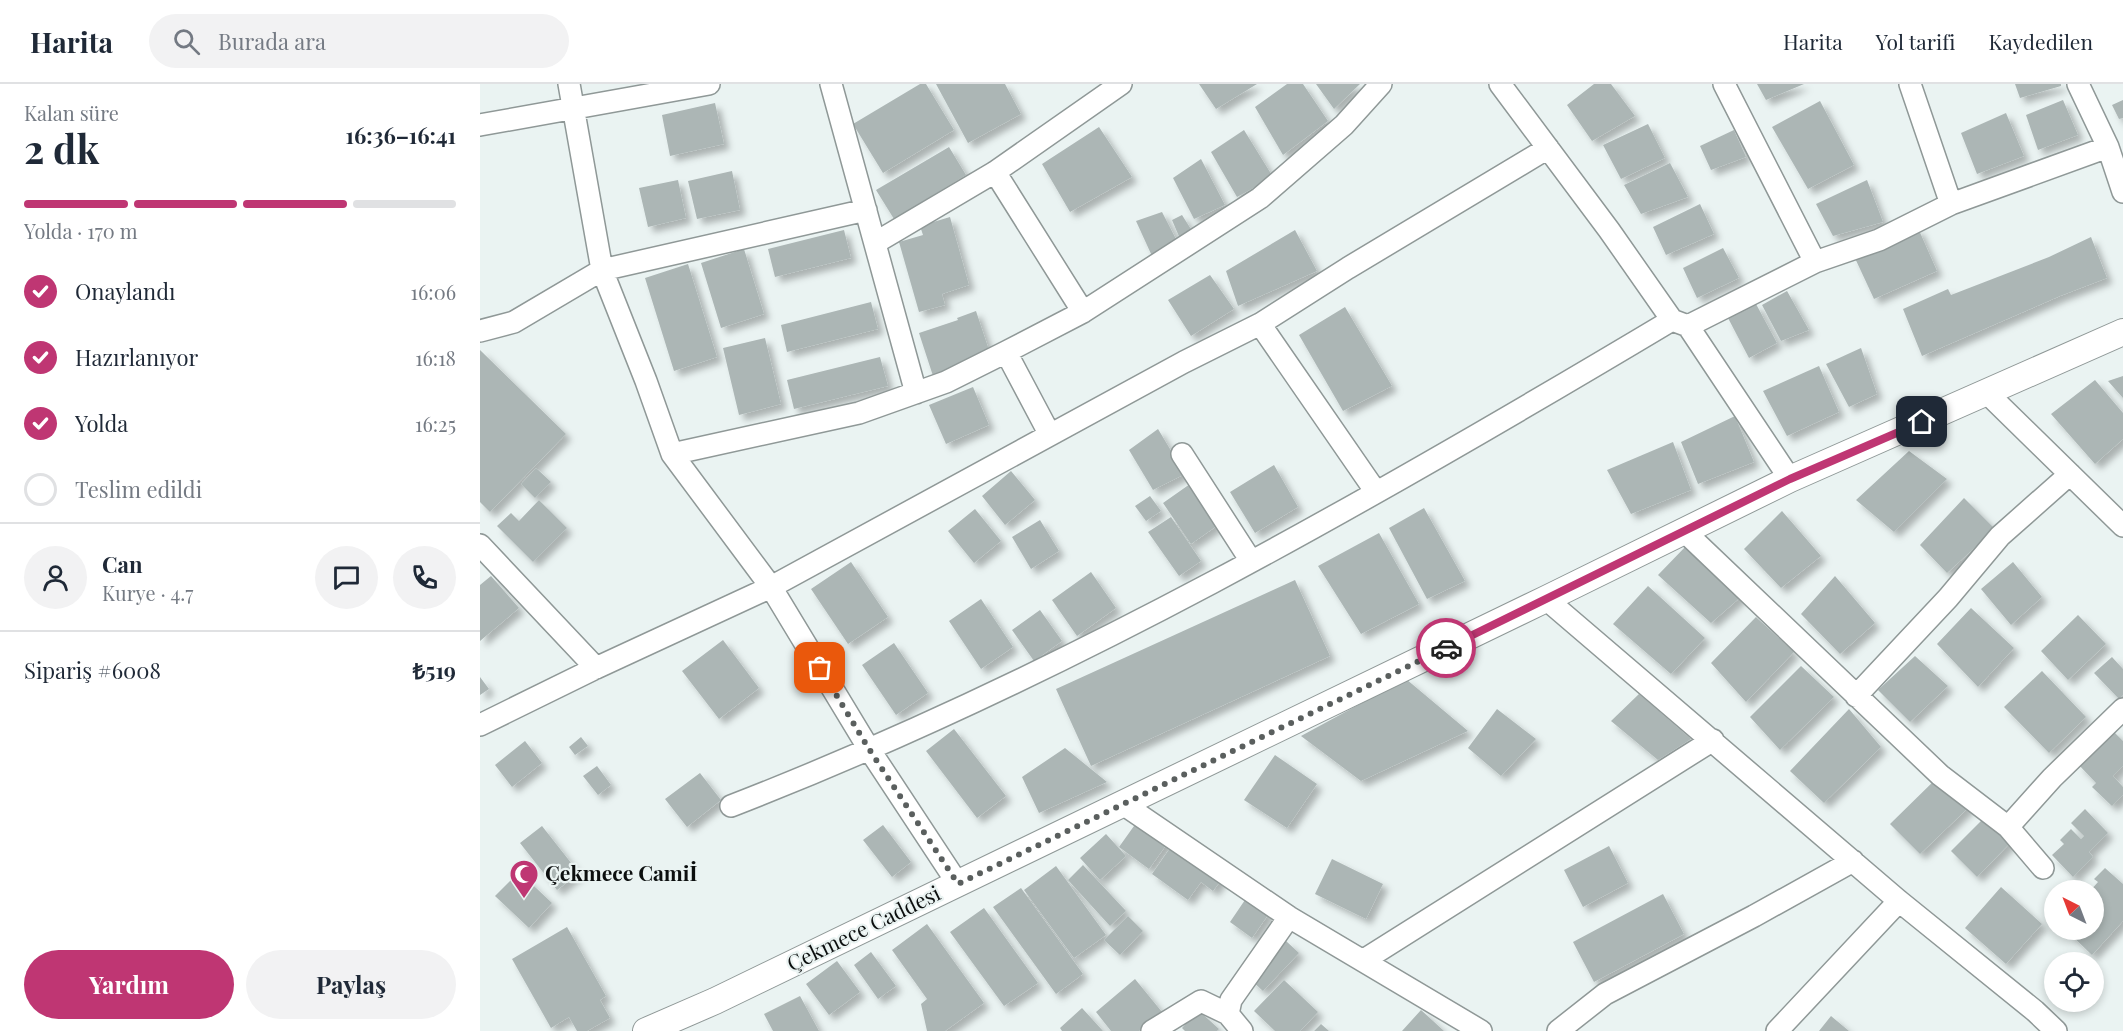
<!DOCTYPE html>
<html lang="tr">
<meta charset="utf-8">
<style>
body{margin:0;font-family:"Playfair Display",serif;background:#f2f2f3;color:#1f2937;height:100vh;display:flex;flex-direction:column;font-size:22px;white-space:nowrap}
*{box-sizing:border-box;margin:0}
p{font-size:20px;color:#747a83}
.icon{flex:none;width:33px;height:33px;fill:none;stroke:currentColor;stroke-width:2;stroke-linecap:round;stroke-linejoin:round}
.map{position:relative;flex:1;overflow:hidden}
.panel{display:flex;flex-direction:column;background:#fff;width:480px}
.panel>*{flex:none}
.needle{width:39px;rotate:318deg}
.controls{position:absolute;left:1564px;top:796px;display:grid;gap:12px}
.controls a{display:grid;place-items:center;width:60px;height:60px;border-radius:50%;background:#fff;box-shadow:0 3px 9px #0003;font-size:30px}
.pin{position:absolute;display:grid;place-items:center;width:51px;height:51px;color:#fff;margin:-26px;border-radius:12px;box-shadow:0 3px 9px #0006}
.courier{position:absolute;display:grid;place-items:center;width:60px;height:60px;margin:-30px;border:4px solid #bf3673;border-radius:50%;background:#fff;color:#222;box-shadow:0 2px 8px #0007}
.summary em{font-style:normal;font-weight:700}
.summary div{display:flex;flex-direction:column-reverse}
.summary{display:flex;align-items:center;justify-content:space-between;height:102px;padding:0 24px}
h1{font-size:39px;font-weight:700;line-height:45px}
.bar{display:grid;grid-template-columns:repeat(4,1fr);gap:9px 6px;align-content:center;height:72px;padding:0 24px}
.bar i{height:8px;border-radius:4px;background:#e0e1e3}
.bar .on{background:#bf3673}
.bar p{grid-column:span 4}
.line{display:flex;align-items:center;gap:15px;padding:0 24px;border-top:2px solid #e0e1e3}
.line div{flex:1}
.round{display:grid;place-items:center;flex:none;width:63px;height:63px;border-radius:32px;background:#f2f2f3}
ol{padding:0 24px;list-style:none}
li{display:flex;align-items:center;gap:18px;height:66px}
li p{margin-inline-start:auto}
li .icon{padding:6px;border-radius:50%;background:#bf3673;color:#fff;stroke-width:4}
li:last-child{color:#747a83}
li i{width:33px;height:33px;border:3px solid #e0e1e3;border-radius:50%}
.primary-button{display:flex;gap:12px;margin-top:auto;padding:12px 24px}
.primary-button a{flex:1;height:69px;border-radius:36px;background:#bf3673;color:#fff;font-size:24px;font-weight:700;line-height:69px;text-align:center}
.primary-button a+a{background:#f2f2f3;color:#1f2937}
header{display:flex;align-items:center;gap:36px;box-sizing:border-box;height:84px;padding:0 30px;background:#fff;border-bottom:2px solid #e0e1e3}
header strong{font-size:28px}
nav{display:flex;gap:33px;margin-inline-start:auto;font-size:21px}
.search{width:420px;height:54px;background:#f2f2f3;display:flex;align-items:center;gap:15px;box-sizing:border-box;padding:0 21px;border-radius:33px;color:#747a83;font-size:22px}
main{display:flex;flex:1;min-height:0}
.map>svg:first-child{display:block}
</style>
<header>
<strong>Harita</strong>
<div class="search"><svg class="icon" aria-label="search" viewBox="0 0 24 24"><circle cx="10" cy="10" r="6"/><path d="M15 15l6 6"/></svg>Burada ara</div>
<nav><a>Harita</a><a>Yol tarifi</a><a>Kaydedilen</a></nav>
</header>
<main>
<section class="panel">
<div class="summary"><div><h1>2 dk</h1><p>Kalan süre</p></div><em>16:36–16:41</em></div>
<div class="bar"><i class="on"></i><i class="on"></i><i class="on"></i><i></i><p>Yolda · 170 m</p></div>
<ol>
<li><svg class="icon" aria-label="check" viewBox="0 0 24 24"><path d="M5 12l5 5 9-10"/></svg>Onaylandı<p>16:06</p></li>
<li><svg class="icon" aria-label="check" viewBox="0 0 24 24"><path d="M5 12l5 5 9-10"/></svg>Hazırlanıyor<p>16:18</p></li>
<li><svg class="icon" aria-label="check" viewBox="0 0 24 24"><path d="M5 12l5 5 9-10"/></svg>Yolda<p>16:25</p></li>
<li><i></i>Teslim edildi</li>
</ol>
<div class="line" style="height:108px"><a class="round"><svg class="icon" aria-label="person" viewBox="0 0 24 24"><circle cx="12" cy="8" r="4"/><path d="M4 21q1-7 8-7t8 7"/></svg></a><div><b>Can</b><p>Kurye · 4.7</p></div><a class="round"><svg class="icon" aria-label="chat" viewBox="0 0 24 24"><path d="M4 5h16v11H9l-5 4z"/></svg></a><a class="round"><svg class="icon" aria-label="phone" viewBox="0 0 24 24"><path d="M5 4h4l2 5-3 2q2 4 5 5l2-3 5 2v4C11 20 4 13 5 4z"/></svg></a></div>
<div class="line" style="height:78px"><div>Sipariş #6008</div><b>₺519</b></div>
<div class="primary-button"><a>Yardım</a><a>Paylaş</a></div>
</section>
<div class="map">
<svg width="1643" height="947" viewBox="0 0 1643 947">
<defs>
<filter id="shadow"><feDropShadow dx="5.5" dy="5.5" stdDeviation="3" flood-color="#0004"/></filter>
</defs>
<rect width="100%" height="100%" fill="#eaf3f2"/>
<!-- building -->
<path fill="#acb6b5" filter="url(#shadow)" d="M440,0H446L474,46L403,89L373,40Z
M456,0H525L541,30L488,59Z
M719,0H777L736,25Z
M807,0H823L848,37L803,71L775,23Z
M836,0H880L854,25Z
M1114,0H1131L1155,32L1112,57L1087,21Z
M1277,0H1324L1286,16Z
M1535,0H1581V2L1540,14Z
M1583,16L1598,51L1558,66L1546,31Z
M1643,16V34L1639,35L1632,21Z
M1340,17L1374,81L1328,105L1292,43Z
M235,19L244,60L190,72L182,31Z
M1526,29L1544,72L1497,90L1481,49Z
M1168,40L1185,74L1141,95L1123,61Z
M619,43L652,93L590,128L562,80Z
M764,46L793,93L757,113L731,68Z
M1254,46L1266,73L1231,86L1220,62Z
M469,63L486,91L414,135L396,106Z
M721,75L745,121L714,135L693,94Z
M1190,79L1208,113L1161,130L1144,101Z
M252,87L260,126L217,135L208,97Z
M198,96L206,134L168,143L159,104Z
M1387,96L1403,138L1353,152L1336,120Z
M1220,120L1234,150L1186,171L1173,143Z
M682,128L698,159L672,172L656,137Z
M702,131L714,150L701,157L692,136Z
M470,133L489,201L462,210L465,221L439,228L419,158L443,151L440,142Z
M1438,144L1457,187L1394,215L1374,172Z
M364,146L371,174L295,193L288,165Z
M815,146L837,187L758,222L746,187Z
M1611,153L1627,194L1580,212L1442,272L1423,225L1468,205L1471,211L1569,173Z
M1243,164L1259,194L1217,214L1203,184Z
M264,165L284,230L241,244L221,179Z
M208,180L237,273L194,287L165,194Z
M730,191L754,225L711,252L688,216Z
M1307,207L1329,246L1301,257L1282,221Z
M391,218L398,245L307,268L301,241Z
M1276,220L1297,259L1269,274L1248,234Z
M865,223L912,302L863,327L819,251Z
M496,227L510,269L454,295L439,249L478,236L477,234Z
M285,254L301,320L259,331L243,264Z
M1381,264L1397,310L1369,323L1346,280Z
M0,266L86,350L10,428L0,418Z
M400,273L408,302L314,325L307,296Z
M1339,282L1359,328L1307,352L1283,307Z
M1643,292V314L1628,297Z
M1615,296L1643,329V355L1615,380L1571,330Z
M493,303L509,341L466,360L449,321Z
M1255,332L1274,378L1218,400L1201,358Z
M678,345L705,390L673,406L649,366Z
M1193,358L1211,406L1151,430L1127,386Z
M1429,367L1467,395L1414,448L1376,416Z
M794,381L818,423L775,449L750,408Z
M56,384L71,398L55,414L41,400Z
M531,387L555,416L525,441L502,412Z
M710,400L738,441L711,460L683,419Z
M670,412L681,427L666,437L655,422Z
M1484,414L1515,445L1467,489L1440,461Z
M59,416L87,444L53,478L17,442L31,429L39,437Z
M944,424L985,497L947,515L909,444Z
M495,425L521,457L494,479L468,447Z
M1302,427L1341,472L1301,504L1264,465Z
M691,433L721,477L699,492L668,448Z
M560,436L579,467L551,485L532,453Z
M899,449L939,520L881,550L838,482Z
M1207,461L1263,511L1231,539L1178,491Z
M371,478L408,533L368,560L331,505Z
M1533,478L1562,513L1531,541L1501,505Z
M611,488L636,524L597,552L572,516Z
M11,492L39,524L0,557V501Z
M1355,492L1395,539L1360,570L1321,530Z
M815,496L850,572L611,682L576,605Z
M1168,502L1225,554L1191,590L1133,540Z
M501,515L533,563L501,585L469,537Z
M1491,524L1534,564L1498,603L1457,560Z
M560,526L582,557L554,577L532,546Z
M1598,531L1626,560L1588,596L1561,567Z
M1276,533L1314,568L1266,618L1231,579Z
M243,556L279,604L239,635L202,587Z
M414,559L448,609L416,631L382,581Z
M1435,572L1468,602L1430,638L1398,606Z
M1632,573L1643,585V611L1639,615L1614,589Z
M1321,582L1354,613L1300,666L1270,633Z
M1562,587L1606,633L1569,669L1524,623Z
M0,593L9,605L0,611Z
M926,595L988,647L881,697L821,652Z
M1159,610L1211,655L1178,676L1131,637Z
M1017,625L1056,655L1021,692L988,664Z
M1369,625L1401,663L1344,719L1310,687Z
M474,645L526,712L497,734L446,667Z
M1632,646L1643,657V682L1633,692L1643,703V711L1632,722L1612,703L1616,699L1598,680Z
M101,653L108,662L95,671L89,663Z
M45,657L62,679L32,703L15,681Z
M585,664L627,698L559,729L542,693Z
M795,671L837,700L807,744L764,716Z
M117,682L131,701L118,711L103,692Z
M220,689L241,716L207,743L185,715Z
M1460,691L1490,722L1440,770L1410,740Z
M1605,725L1628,749L1609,768L1613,773L1593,793L1572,771L1584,760L1580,756L1591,745L1601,755L1604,752L1591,739Z
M1507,731L1533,756L1497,793L1471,767Z
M659,735L689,757L669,785L639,763Z
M403,741L431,778L412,793L383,756Z
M62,742L99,789L77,806L40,759Z
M626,750L646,772L620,796L600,774Z
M695,757L744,792L733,807L721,798L708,816L672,790Z
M1129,762L1148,799L1103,823L1084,786Z
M852,775L903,800L886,835L835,810Z
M603,781L646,827L630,842L588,796Z
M576,782L626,851L594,874L544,806Z
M1625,784L1643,800V837L1612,871L1586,846H1614V807H1610L1618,798L1614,795Z
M39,788L72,819L49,844L15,812Z
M1521,803L1562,840L1526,880L1485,844Z
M541,804L603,890L576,910L513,823Z
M1183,810L1204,850L1114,898L1093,858Z
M767,813L790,828L772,854L750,838Z
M504,824L558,899L524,922L470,848Z
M648,832L663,847L640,871L624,856Z
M447,840L504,919L465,947H447L441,920L447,915L412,866Z
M87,843L126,912L120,916L130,934L107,947H97L89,933L71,944L32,875Z
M806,857L819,869L783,907L770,895Z
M391,868L416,902L398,915L374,881Z
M357,877L380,908L349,931L326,900Z
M655,895L682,928L659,947H631L616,928Z
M804,896L838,928L820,947H795L774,927Z
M320,912L339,947H293L284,930Z
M602,924L623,947H582L580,944Z
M718,926L739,945L737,947H705L702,944Z
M941,926L964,947H922Z
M1351,932L1369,947H1339Z
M841,940L849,947H834Z"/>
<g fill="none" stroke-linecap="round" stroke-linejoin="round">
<!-- minor casing -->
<g stroke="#8f9897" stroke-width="24">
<path id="minor" d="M89,0L122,186L166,297L192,370L291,503L389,665L478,800
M351,0L436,309
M1020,0L1129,146L1192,236L1208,242L1310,395
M1244,0L1335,178
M1430,0L1471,120
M1598,0L1628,63L1643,108
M0,41L229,0
M515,88L603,228
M395,159L515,88L641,0
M780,240L896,408
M1208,242L1335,178L1399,156L1471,120L1628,63
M0,247L34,238L122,186L386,126
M526,268L570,351
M1507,309L1643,442
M192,370L379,329L466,298L526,268L603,228L780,114L864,41L901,0
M702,370L771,477
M1205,448L1460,691L1528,743L1563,784
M0,461L116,584
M1066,515L1419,817L1555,927L1576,947
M1376,612L1468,514L1520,452L1590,390
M0,641L116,584L291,503L704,278L780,240L868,184L1068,64
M643,720L809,833L1001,947
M251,722C581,594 889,417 1192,236
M1528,743L1572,694L1643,625
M884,876L1233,656
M748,930L751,916L809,833
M672,947L721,917L748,930L762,947
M1078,947L1125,910L1274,832L1373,777
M1297,947L1419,817"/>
</g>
<!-- major casing -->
<g stroke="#8f9897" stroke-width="28">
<path id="major" d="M166,947L235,917L1066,515L1310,395L1643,248"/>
</g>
<!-- minor -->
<use href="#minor" stroke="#fff" stroke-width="21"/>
<!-- major -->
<use href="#major" stroke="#fff" stroke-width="26"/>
</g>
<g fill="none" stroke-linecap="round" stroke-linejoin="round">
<!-- done -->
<path stroke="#5a5f5e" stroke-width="6" stroke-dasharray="0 10.8" d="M340,584L389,665L478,800L966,564"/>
<!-- route -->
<path stroke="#bf3673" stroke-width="8" d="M966,564L1310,395L1442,338"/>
</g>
<!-- icons -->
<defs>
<g id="mosque-pin" transform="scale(1.5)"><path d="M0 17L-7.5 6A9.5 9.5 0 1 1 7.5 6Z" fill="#bf3673" stroke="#eaf3f2"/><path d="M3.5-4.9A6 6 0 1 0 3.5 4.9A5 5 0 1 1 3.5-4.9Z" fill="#fff"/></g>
</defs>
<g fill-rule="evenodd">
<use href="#mosque-pin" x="44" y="790"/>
</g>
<g text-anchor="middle" stroke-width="4.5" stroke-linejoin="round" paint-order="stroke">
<!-- poi labels -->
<g font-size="21" font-weight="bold" fill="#0c0f0f" stroke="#eaf3f2" text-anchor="start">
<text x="65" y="797">Çekmece Camiİ</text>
</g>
<!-- street labels -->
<g font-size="21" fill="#0c0f0f" stroke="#eaf3f2">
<text transform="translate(384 845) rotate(-26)" y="7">Çekmece Caddesi</text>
</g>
</g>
</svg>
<div class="controls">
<a><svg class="needle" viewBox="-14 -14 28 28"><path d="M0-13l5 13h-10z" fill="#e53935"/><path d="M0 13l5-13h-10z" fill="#747a83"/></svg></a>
<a><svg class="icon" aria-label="locate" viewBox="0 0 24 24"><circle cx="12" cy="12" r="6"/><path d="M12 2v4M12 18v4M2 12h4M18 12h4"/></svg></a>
</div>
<div class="pin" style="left:340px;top:584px;background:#ea580c"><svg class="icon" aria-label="bag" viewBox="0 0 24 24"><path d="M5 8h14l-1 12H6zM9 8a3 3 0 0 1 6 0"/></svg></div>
<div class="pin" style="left:1442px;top:338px;background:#1f2937"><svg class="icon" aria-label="home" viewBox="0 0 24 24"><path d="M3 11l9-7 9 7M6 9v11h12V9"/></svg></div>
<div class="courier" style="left:966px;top:564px"><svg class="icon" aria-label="car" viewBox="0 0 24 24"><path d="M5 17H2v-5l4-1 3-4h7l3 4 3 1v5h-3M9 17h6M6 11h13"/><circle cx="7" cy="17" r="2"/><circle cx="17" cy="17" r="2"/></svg></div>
</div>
</main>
